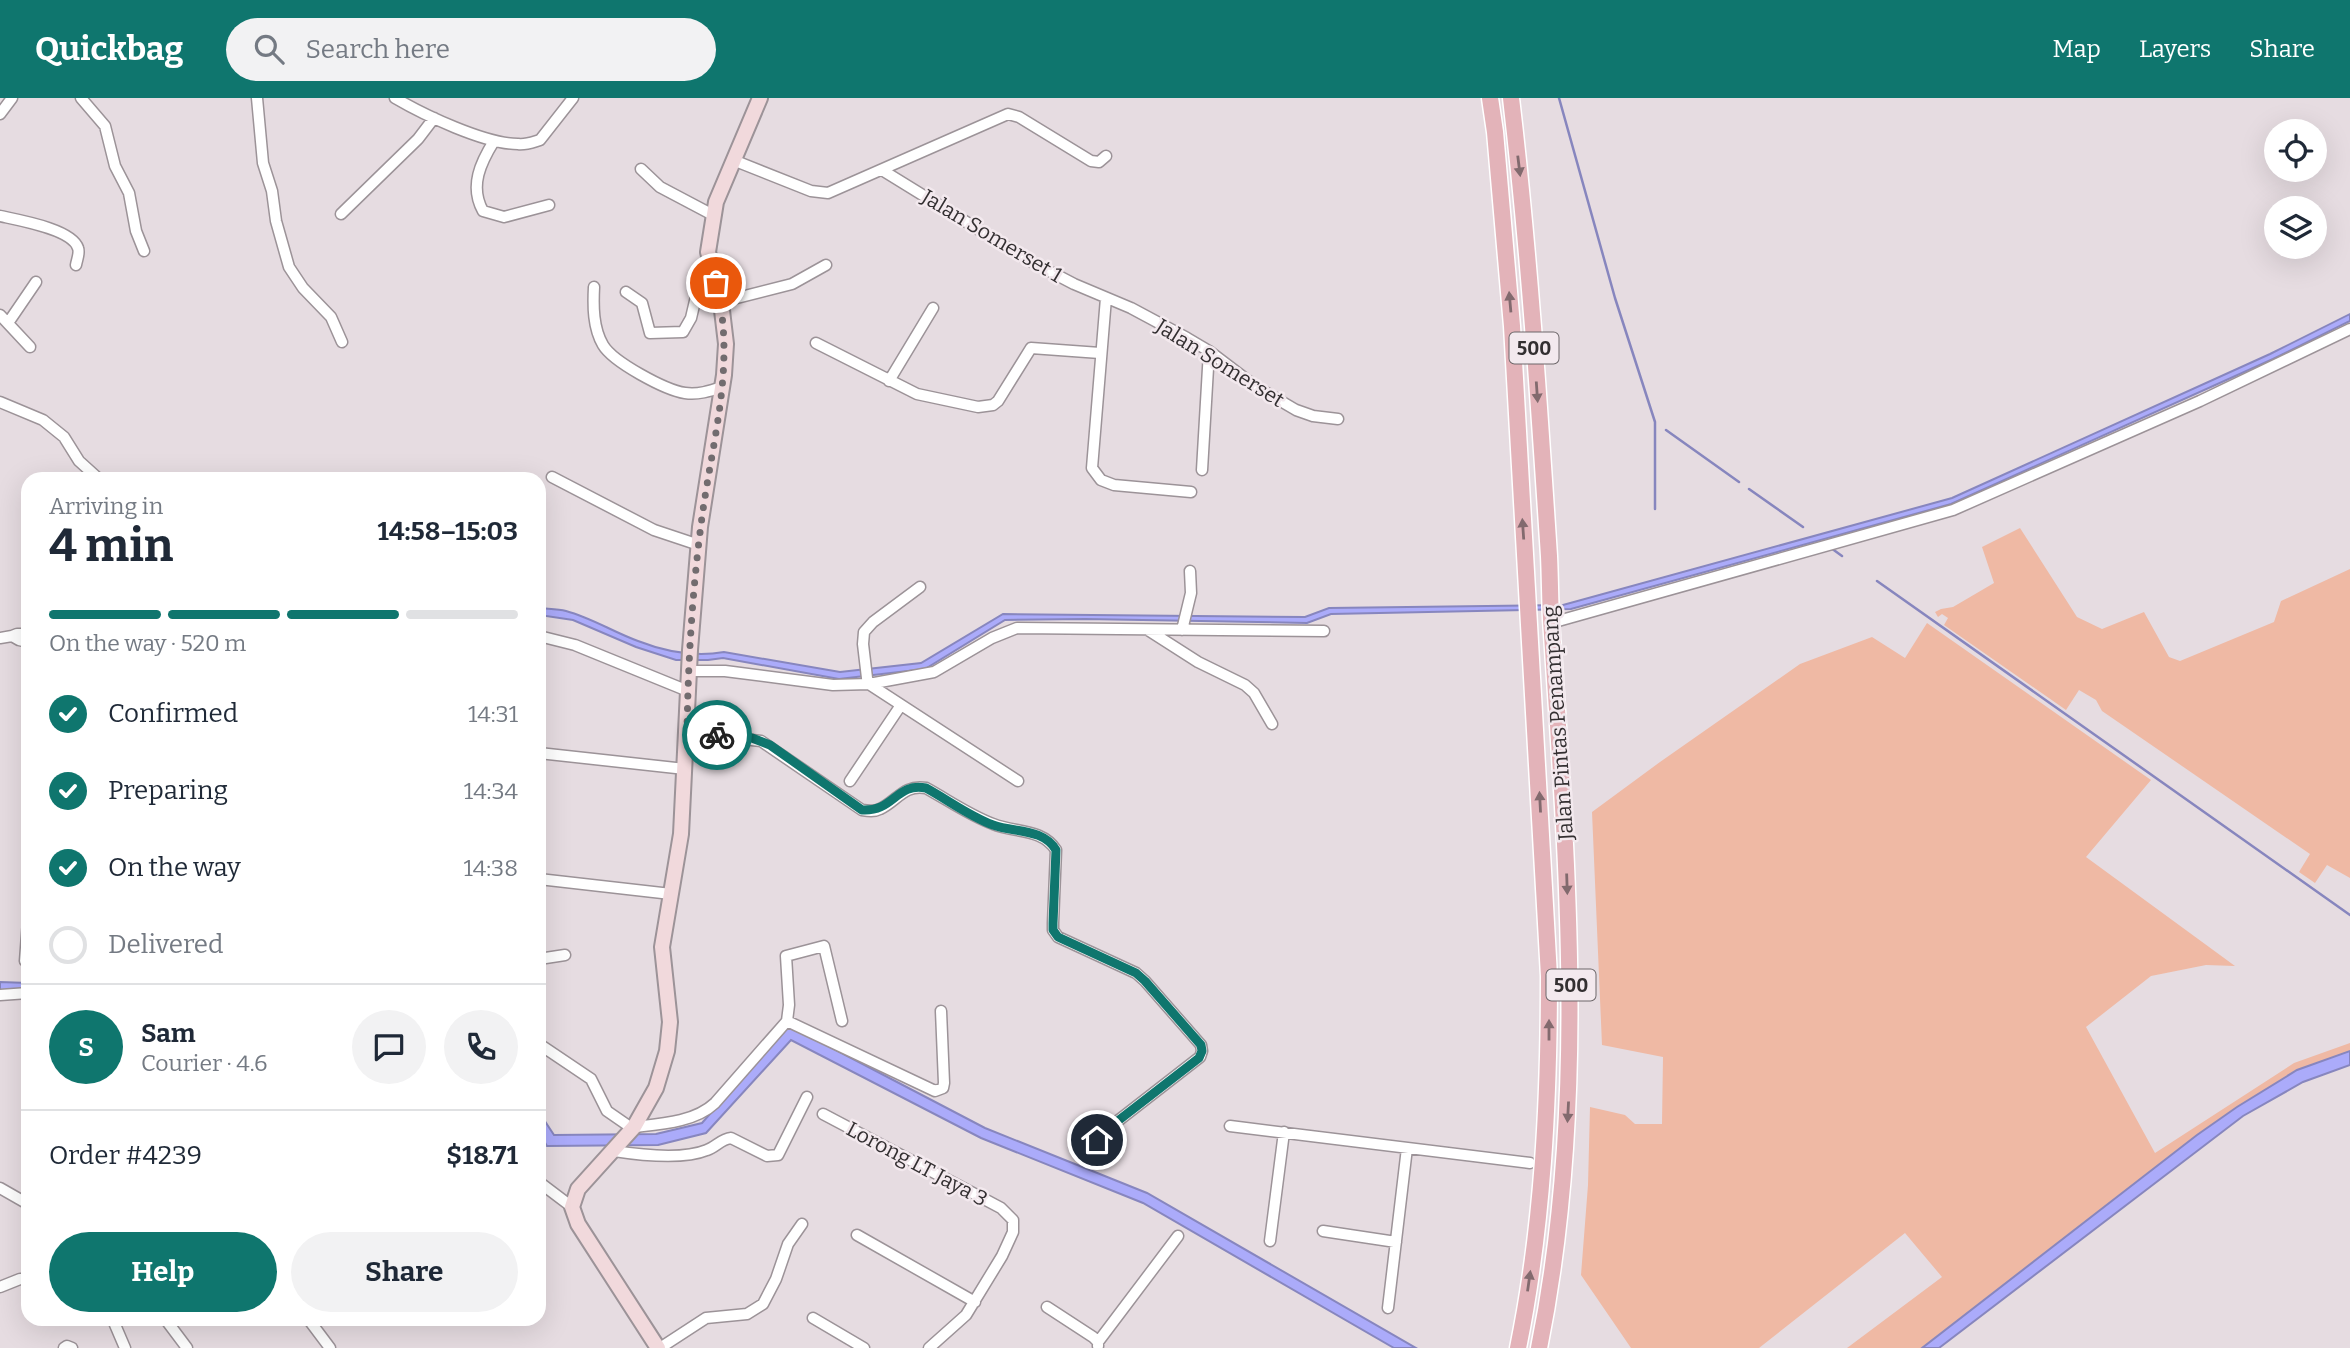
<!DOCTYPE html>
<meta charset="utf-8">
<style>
body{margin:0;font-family:Bitter,serif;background:#f2f2f3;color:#1f2937;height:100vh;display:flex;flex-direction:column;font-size:26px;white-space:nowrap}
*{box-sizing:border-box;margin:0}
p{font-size:23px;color:#747a83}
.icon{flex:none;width:38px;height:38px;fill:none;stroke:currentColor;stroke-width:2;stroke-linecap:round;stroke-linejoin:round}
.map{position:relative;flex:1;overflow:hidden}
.drawer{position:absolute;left:21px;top:374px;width:525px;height:854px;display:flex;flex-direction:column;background:#fff;border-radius:21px;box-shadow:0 7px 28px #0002}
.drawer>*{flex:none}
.fabs{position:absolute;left:2264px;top:21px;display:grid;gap:14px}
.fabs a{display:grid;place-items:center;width:63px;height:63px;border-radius:50%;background:#fff;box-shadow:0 7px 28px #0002;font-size:35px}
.pin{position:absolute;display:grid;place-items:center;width:60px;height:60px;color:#fff;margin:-30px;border:4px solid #fff;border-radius:50%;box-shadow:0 2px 7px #0007}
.courier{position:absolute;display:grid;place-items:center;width:70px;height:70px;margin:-35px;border:5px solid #0f766e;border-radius:50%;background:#fff;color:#222;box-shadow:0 2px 9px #0007}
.overview em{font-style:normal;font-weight:700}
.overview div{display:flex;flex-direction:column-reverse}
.overview{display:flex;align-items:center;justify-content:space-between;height:119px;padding:0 28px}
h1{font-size:46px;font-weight:700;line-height:52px}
.bar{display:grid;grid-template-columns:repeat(4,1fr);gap:10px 7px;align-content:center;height:84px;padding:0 28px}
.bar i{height:9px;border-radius:5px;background:#e0e1e3}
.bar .current{background:#0f766e}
.bar p{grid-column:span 4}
.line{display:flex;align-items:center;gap:18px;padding:0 28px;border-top:2px solid #e0e1e3}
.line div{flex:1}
.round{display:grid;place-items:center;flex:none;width:74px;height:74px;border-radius:37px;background:#f2f2f3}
ol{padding:0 28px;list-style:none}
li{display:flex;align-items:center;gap:21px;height:77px}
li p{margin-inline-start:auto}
li .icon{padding:7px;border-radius:50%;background:#0f766e;color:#fff;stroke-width:4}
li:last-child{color:#747a83}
li i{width:38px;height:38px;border:4px solid #e0e1e3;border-radius:50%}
.button{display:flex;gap:14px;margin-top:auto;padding:14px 28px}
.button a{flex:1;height:80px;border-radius:42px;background:#0f766e;color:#fff;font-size:28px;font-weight:700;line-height:80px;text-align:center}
.button a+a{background:#f2f2f3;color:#1f2937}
header{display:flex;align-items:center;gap:42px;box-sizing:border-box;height:98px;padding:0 35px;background:#0f766e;color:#fff}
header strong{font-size:33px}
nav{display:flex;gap:38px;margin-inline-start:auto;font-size:24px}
.search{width:490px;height:63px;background:#f2f2f3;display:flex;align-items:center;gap:18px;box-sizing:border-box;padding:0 24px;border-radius:38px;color:#747a83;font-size:26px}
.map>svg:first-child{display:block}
</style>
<header>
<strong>Quickbag</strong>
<div class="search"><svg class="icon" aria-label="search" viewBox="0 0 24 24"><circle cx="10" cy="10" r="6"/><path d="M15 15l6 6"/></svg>Search here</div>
<nav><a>Map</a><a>Layers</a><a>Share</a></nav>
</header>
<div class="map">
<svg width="2350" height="1250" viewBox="0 0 2350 1250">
<rect width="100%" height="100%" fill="#e6dce1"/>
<!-- green -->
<path fill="#efb9a4" d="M2020,430L2077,519L2102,531L2144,514L2169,559L2180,563L2274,524L2281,503L2350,471V780L2327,767L2315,785L2299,774L2310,756L2102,613L2096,602L2079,592L2066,612L1944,527L1948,520L1942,516L1938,519L1935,514L1941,511L1953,509L1994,485L1982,449Z
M1927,525L2151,682L2086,759L2235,868L2206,867L2151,878L2086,929L2155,1055L2294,965L2350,945V953L2297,972L2237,1009L2197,1037L1922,1250H1847L1942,1179L1905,1135L1759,1250H1631L1581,1177L1588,1087L1590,1009L1625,1017L1635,1026H1662L1663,959L1602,947L1592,714L1660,664L1800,566L1872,539L1905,560Z"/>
<!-- water -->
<path fill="#ababfa" stroke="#8786be" stroke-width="2" d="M2350,216V223L2273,261L1951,406L1571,511L1331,516L1307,525L1085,521L1005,522L925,571L839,581L723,560L708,562H676L636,549L573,522L539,517V510C548,511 558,511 566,513C592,520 613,534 638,543C666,554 695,559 724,554L840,574L921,565L1003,516L1305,519L1329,510L1563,507L1952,400L2270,256Z
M0,884L28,885V893H0Z
M788,927L985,1030L1147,1095L1416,1250H1394L1143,1105L981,1040L791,942L706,1035L658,1047L547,1048L539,1035V1014L554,1037L656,1036L702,1025Z
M2350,953V967L2303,984L2243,1018L1939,1250H1922L2197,1037L2237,1009L2297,972Z"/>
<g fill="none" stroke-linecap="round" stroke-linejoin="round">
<!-- stream -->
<path stroke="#8786be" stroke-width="2.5" d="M1559,0L1615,200L1655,324V411
M1666,332L1739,384
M1749,391L1803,429
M1831,450L1842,458
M1877,483L2350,817"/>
<!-- street casing -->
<g stroke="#9c9398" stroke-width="13">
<path id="street" d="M81,0L105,28L115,68L129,95L136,133L144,153
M257,0L263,65L272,93L276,123L289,169L303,190L331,219L342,244
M395,0C424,17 485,46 518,46C526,47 533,44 540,42L573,0
M0,16L12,0
M494,43C481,64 469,88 483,113L504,119L549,107
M733,62L811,93L828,95L1008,16L1019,19L1091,63L1099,64L1106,58
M641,71L660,89L713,117
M882,72L1028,162L1074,186L1131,210L1187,240L1209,253L1255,288L1296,312L1313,318L1338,321
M341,116L418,41L434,20
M0,118C18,122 72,131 78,150C80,155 77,161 76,167
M594,189C593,208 593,230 603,247C613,264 665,292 685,295C698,297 710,293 722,289
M626,194L642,205L650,235L683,234L691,220L702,173L705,169L712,166
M1106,200L1092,370L1101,382L1114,387L1191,394
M721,204L792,186L826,167
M0,217L30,249
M8,225L36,184
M816,245L917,296L978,309L993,307L998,303L1031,250L1100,255
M889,283L933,210
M0,304L43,322L64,339L79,363L100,382
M1202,372L1209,253
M552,379L654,432L699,447
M920,489L873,524L864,534L863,546L867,580L869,586L1018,683
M1551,525L1953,412L2200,303L2350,231
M1148,532L1198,564L1245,587L1254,595L1272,626
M1182,532L1191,495L1190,473
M28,536H17L12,538L19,542L28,544
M539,538L575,547L688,593
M0,540L12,538
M690,573H725L833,587L869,586L934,574L992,540L1017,530L1324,533
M687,635L761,643L862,712C868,713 874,714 880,711C897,703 904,686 926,690C948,702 969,717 993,726C1015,735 1042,730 1056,752L1053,825V832L1058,839L1136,875L1145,883L1201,947L1202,953L1200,959L1110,1029L1084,1055
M539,655L685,671
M850,683L901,607
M539,781L671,796
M28,823L25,863L28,865
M539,861L565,857
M0,897L28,895
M787,923L935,993L943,990L944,985L941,913
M539,946L591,981L607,1013L633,1031
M823,1016L969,1093L1001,1110L1013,1122V1134L1002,1158L966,1217L929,1250
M1230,1028L1530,1065
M634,1029C661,1026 695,1024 715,1005L787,923L789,907L786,858L824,848L842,923
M614,1053C640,1057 683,1062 707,1052C716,1049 721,1041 731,1040L767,1058L778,1057L807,999
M539,1084L572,1109
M0,1090L28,1106
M1323,1133L1396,1144
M857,1137L975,1204
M1270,1143L1284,1034
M0,1189L20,1181H28
M1047,1209L1093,1239L1098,1244V1248
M1388,1210L1407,1050
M813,1220L864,1250
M113,1222L125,1250
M166,1222L187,1250
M309,1222L330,1250
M1098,1244L1178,1138
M64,1250L67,1248L72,1250
M660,1250L706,1220L747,1216L763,1206L776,1181L788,1146L802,1126"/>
</g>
<!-- secondary casing -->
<g stroke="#9c9398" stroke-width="18">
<path id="secondary" d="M658,1250L578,1126L572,1109L578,1091L634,1029L656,990L667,953L670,924L662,849L681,736L690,552L700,429L724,277L726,246L721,204L708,154L716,104L760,0"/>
</g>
<!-- primary casing -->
<g stroke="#fff" stroke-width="19">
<path id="primary" d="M1490,0L1495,34L1512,228L1549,878C1549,1002 1543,1128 1518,1250
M1511,0C1529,152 1539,305 1549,458C1550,479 1550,500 1551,521C1567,765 1588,1009 1539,1250"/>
</g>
<!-- street -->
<use href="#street" stroke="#fff" stroke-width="10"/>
<!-- secondary -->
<use href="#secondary" stroke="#f1d9dc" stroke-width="14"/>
<!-- primary -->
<use href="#primary" stroke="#e3b3b9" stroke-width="16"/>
</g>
<!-- one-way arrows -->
<defs><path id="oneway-solid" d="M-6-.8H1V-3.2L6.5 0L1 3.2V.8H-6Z" transform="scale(1.75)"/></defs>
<g fill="#826a6e">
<use href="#oneway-solid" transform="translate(1519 68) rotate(83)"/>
<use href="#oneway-solid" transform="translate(1510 204) rotate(-95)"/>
<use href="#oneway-solid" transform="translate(1537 294) rotate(86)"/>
<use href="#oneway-solid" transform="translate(1523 431) rotate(-94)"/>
<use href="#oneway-solid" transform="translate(1540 704) rotate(-93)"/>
<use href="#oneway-solid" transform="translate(1567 786) rotate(88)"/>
<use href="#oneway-solid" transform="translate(1549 932) rotate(-90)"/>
<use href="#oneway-solid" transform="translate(1568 1014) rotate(93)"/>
<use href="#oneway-solid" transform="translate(1529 1183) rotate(-82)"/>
</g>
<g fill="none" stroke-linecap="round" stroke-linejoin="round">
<!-- done -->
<path stroke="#726c6f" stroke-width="7" stroke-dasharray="0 12.6" d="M716,185C737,268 711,345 701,427C692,496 688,566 687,635L717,637"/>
<!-- route -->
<path stroke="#0f766e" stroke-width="9" d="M717,637L752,640L770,647L862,712C894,714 896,684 926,690C948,702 969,718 993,727C1015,735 1043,730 1056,752L1053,825V832L1058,839L1136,875L1145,883L1201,947L1202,953L1199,960L1110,1029L1097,1042"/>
</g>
<g text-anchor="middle" stroke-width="5" stroke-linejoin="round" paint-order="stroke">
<!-- shield labels -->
<g fill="#f3e9ee" stroke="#6d676a" stroke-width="2">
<rect x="1509.5" y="234.5" width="49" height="31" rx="5"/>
<rect x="1546.5" y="871.5" width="49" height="31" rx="5"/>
</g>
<g font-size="19" font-weight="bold" fill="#332f31">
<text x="1534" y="257">500</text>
<text x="1571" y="894">500</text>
</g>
<!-- street labels -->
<g font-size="21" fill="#332f31" stroke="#f3e9ee">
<text transform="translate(992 138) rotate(31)" y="7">Jalan Somerset 1</text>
<text transform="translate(1220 265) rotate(32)" y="7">Jalan Somerset</text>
<text transform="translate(1558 625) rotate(-94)" y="7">Jalan Pintas Penampang</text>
<text transform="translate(917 1066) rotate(28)" y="7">Lorong LT Jaya 3</text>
</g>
</g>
</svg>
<div class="fabs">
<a><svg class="icon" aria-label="locate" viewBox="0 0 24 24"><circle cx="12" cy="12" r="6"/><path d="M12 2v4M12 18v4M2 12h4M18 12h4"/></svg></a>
<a><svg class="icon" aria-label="layers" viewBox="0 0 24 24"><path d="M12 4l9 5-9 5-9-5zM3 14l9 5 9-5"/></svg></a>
</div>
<div class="pin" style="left:716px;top:185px;background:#ea580c"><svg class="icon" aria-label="bag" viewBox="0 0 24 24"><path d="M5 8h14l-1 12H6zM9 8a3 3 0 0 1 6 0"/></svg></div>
<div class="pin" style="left:1097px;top:1042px;background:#1f2937"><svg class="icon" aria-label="home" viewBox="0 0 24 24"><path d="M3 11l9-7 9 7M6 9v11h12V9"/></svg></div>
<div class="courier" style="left:717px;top:637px"><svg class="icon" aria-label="bike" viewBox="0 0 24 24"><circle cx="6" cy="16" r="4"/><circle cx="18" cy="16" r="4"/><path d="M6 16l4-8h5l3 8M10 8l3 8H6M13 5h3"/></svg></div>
<section class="drawer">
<div class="overview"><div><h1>4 min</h1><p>Arriving in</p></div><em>14:58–15:03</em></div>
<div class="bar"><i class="current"></i><i class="current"></i><i class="current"></i><i></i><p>On the way · 520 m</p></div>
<ol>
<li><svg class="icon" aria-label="check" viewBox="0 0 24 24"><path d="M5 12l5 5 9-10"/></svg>Confirmed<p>14:31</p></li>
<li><svg class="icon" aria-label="check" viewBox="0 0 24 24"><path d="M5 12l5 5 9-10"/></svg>Preparing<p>14:34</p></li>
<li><svg class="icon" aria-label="check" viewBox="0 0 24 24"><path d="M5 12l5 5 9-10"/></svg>On the way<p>14:38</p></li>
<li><i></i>Delivered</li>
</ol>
<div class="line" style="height:126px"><b class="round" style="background:#0f766e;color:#fff">S</b><div><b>Sam</b><p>Courier · 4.6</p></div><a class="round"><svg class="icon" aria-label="chat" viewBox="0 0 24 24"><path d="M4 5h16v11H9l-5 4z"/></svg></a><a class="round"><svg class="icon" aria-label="phone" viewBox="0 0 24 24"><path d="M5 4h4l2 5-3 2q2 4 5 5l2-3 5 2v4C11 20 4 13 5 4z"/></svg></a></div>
<div class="line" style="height:91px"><div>Order #4239</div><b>$18.71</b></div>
<div class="button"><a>Help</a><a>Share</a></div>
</section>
</div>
